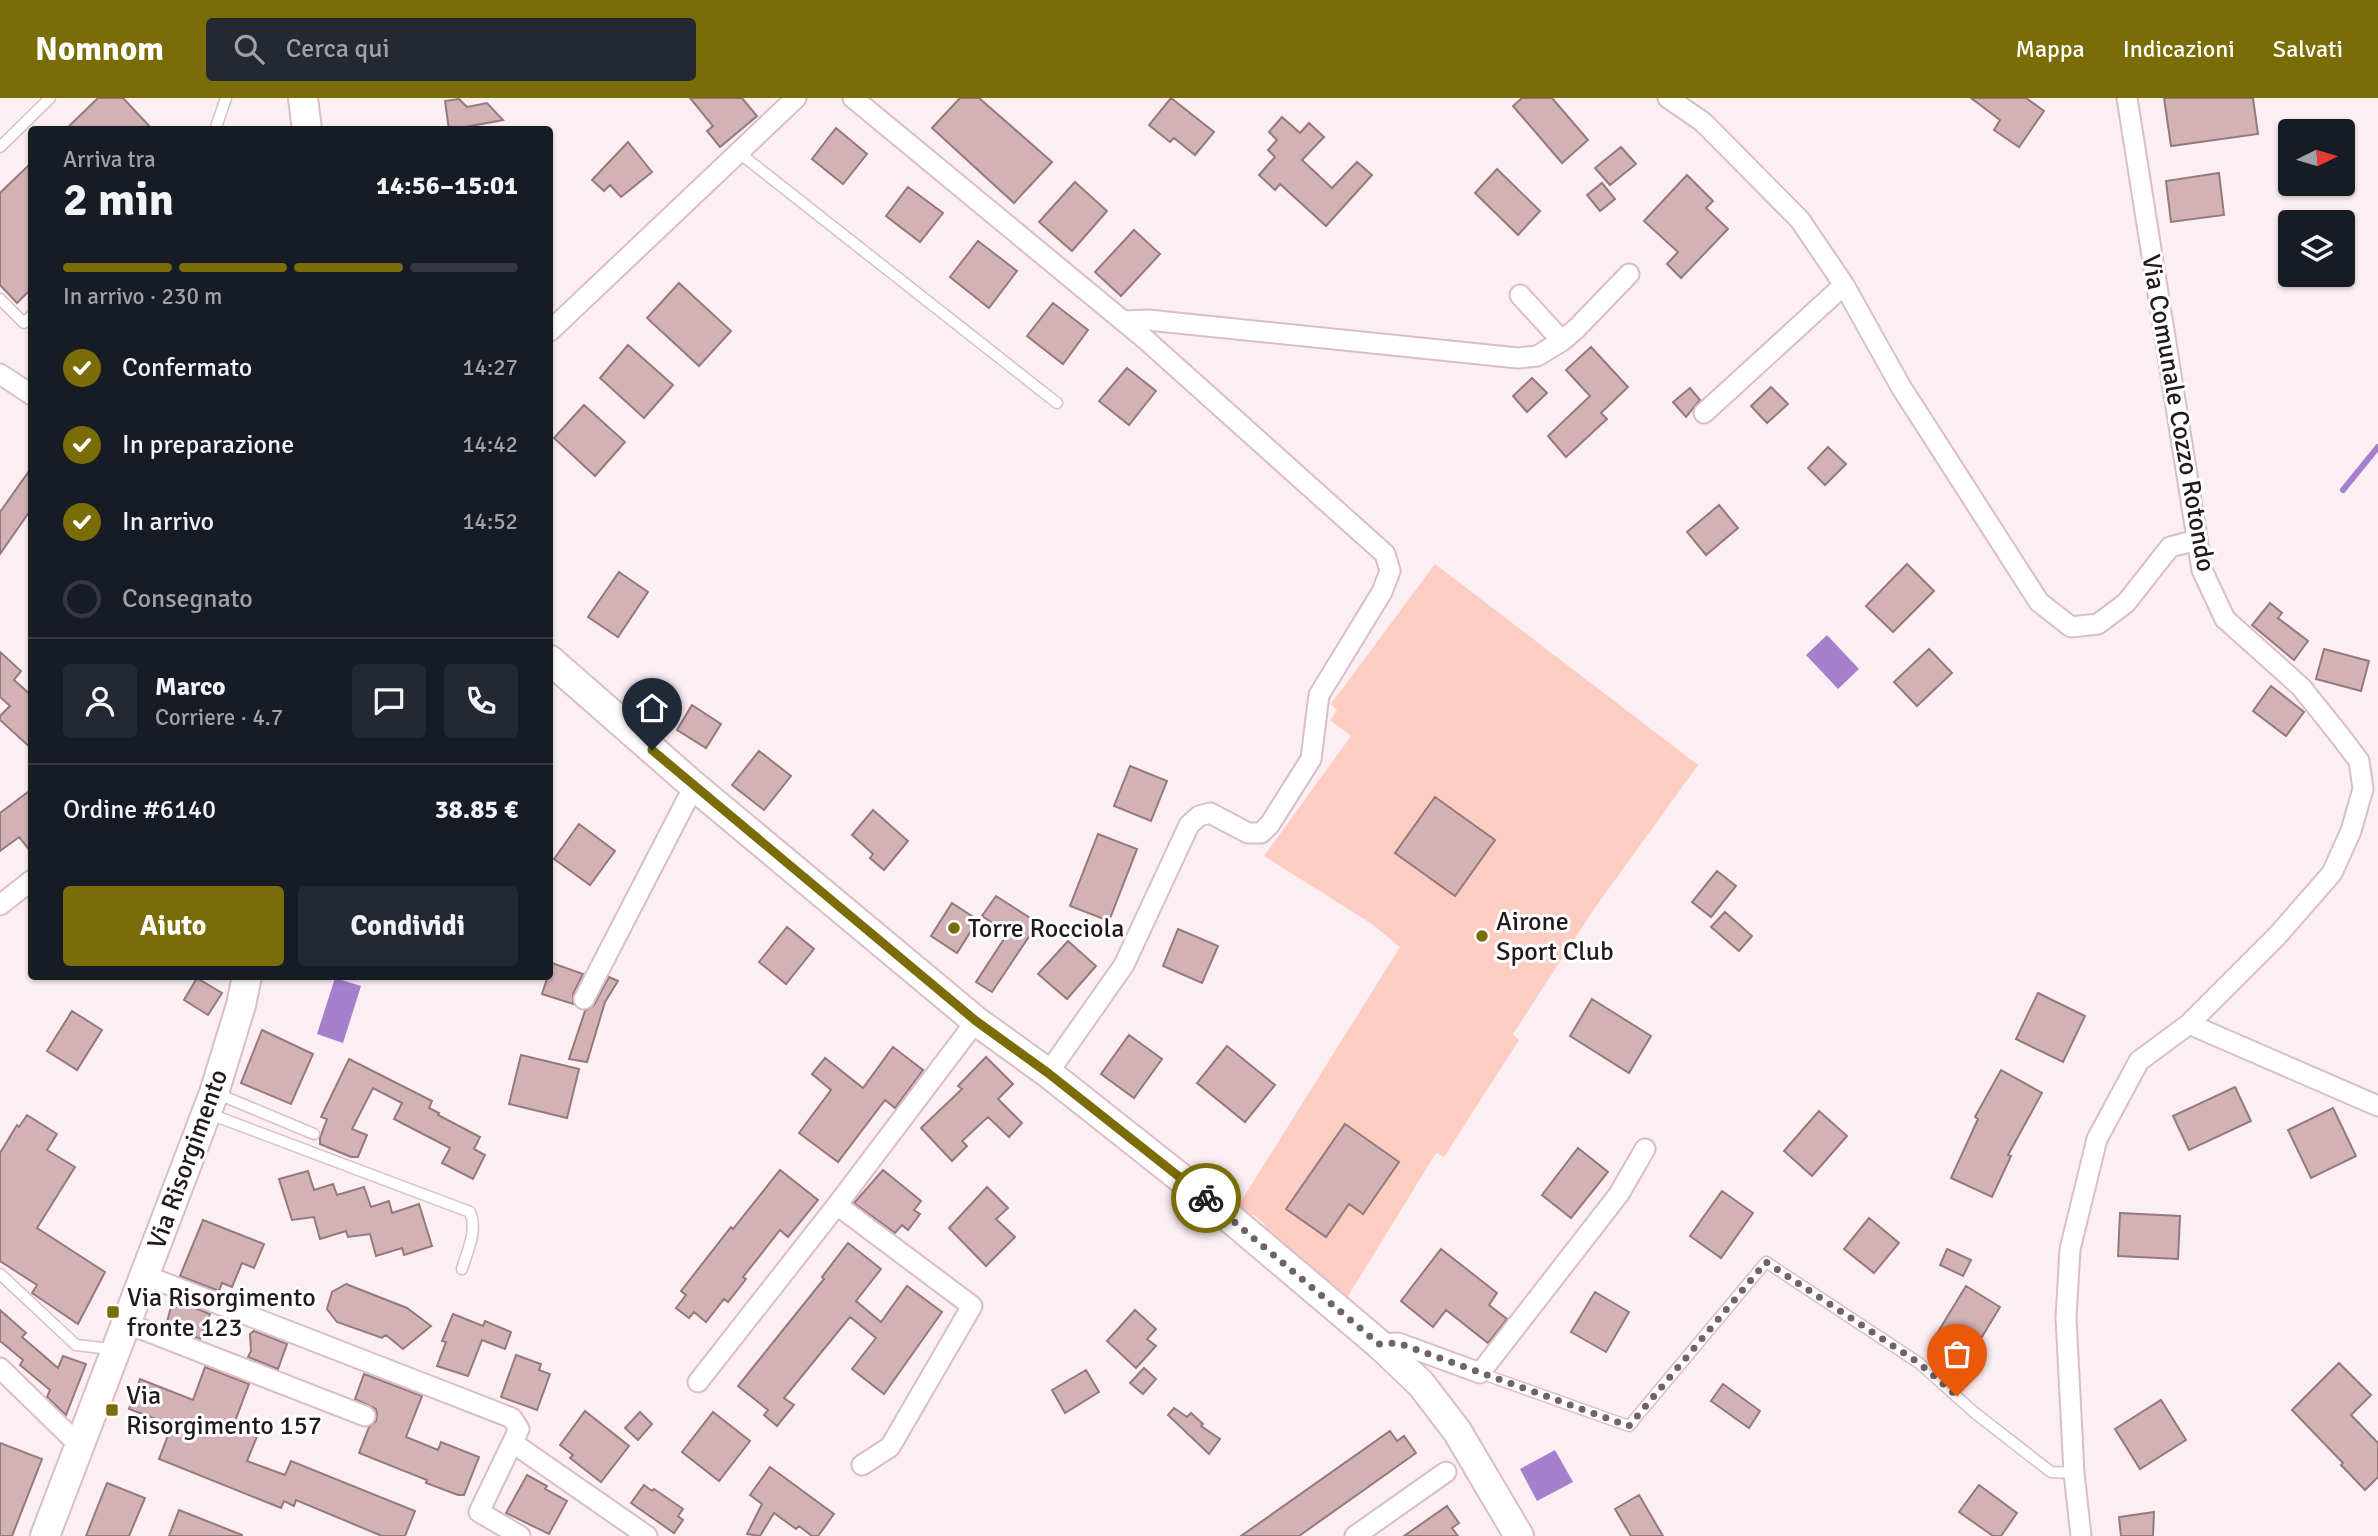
<!DOCTYPE html>
<html lang="it">
<meta charset="utf-8">
<style>
body{margin:0;font-family:Signika,sans-serif;background:#242831;color:#f1f3f6;height:100vh;display:flex;flex-direction:column;font-size:26px;white-space:nowrap}
*{box-sizing:border-box;margin:0}
p{font-size:23px;color:#9ea1a6}
.icon{flex:none;width:38px;height:38px;fill:none;stroke:currentColor;stroke-width:2;stroke-linecap:round;stroke-linejoin:round}
.map{position:relative;flex:1;overflow:hidden}
.drawer{position:absolute;left:28px;top:28px;width:525px;height:854px;display:flex;flex-direction:column;background:#171b24;border-radius:7px;box-shadow:0 2px 5px #0004}
.drawer>*{flex:none}
.needle{width:46px;rotate:85deg}
.tools{position:absolute;left:2278px;top:21px;display:grid;gap:14px}
.tools a{display:grid;place-items:center;width:77px;height:77px;border-radius:7px;background:#171b24;box-shadow:0 2px 5px #0004;font-size:35px}
.pin{position:absolute;display:grid;place-items:center;width:60px;height:60px;color:#fff;margin:-72px -30px;border-radius:50% 50% 50% 0;rotate:-45deg;box-shadow:0 0 7px #0007}
.pin .icon{rotate:45deg}
.courier{position:absolute;display:grid;place-items:center;width:70px;height:70px;margin:-35px;border:5px solid #7a6c06;border-radius:50%;background:#fff;color:#222;box-shadow:0 2px 9px #0007}
.overview em{font-style:normal;font-weight:700}
.overview div{display:flex;flex-direction:column-reverse}
.overview{display:flex;align-items:center;justify-content:space-between;height:119px;padding:0 35px}
h1{font-size:46px;font-weight:700;line-height:52px}
.bar{display:grid;grid-template-columns:repeat(4,1fr);gap:10px 7px;align-content:center;height:84px;padding:0 35px}
.bar i{height:9px;border-radius:5px;background:#363941}
.bar .active{background:#7a6c06}
.bar p{grid-column:span 4}
.line{display:flex;align-items:center;gap:18px;padding:0 35px;border-top:2px solid #363941}
.line div{flex:1}
.round{display:grid;place-items:center;flex:none;width:74px;height:74px;border-radius:7px;background:#242831}
ol{padding:0 35px;list-style:none}
li{display:flex;align-items:center;gap:21px;height:77px}
li p{margin-inline-start:auto}
li .icon{padding:7px;border-radius:50%;background:#7a6c06;color:#fff;stroke-width:4}
li:last-child{color:#9ea1a6}
li i{width:38px;height:38px;border:4px solid #363941;border-radius:50%}
.cta{display:flex;gap:14px;margin-top:auto;padding:14px 35px}
.cta a{flex:1;height:80px;border-radius:7px;background:#7a6c06;color:#fff;font-size:28px;font-weight:700;line-height:80px;text-align:center}
.cta a+a{background:#242831;color:#f1f3f6}
header{display:flex;align-items:center;gap:42px;box-sizing:border-box;height:98px;padding:0 35px;background:#7a6c06;color:#fff}
header strong{font-size:33px}
nav{display:flex;gap:38px;margin-inline-start:auto;font-size:24px}
.search{width:490px;height:63px;background:#242831;display:flex;align-items:center;gap:18px;box-sizing:border-box;padding:0 24px;border-radius:7px;color:#9ea1a6;font-size:26px}
.map>svg:first-child{display:block}
</style>
<header>
<strong>Nomnom</strong>
<div class="search"><svg class="icon" aria-label="search" viewBox="0 0 24 24"><circle cx="10" cy="10" r="6"/><path d="M15 15l6 6"/></svg>Cerca qui</div>
<nav><a>Mappa</a><a>Indicazioni</a><a>Salvati</a></nav>
</header>
<div class="map">
<svg width="2378" height="1438" viewBox="0 0 2378 1438">
<rect width="100%" height="100%" fill="#fbeff4"/>
<!-- green -->
<path fill="#fecdc1" d="M1435,466L1698,667L1594,811L1513,936L1519,942L1444,1059L1436,1055L1342,1208L1264,1139L1265,1127L1254,1117L1242,1118L1235,1113L1400,849L1372,826L1264,758L1351,638L1330,622L1337,612L1331,606Z"/>
<!-- water -->
<path fill="#a67fcd" d="M1827,537L1859,571L1838,591L1806,557Z
M335,880L361,888L343,945L317,936Z
M1555,1352L1573,1384L1537,1403L1520,1371Z"/>
<g fill="none" stroke-linecap="round" stroke-linejoin="round">
<!-- stream -->
<path stroke="#a67fcd" stroke-width="6" d="M2343,392L2378,349"/>
</g>
<!-- building -->
<path fill="#d2b2b5" stroke="#96797b" stroke-width="2" d="M98,0H123L153,32H65Z
M690,0H742L757,18L720,49L707,33L713,28Z
M960,0H979L1052,64L1014,105L932,30Z
M1171,0L1214,34L1195,57L1174,40L1170,44L1149,27Z
M1522,0H1552L1588,42L1562,65L1513,8Z
M1971,0H2026L2044,13L2019,49L1994,32L2000,22Z
M2164,0H2253L2258,36L2171,48Z
M459,1L467,9L487,5L503,22L449,32L445,3Z
M1282,19L1300,35L1309,25L1324,39L1302,62L1332,90L1357,64L1372,77L1326,128L1280,86L1275,92L1259,77L1275,59L1268,52L1277,42L1269,34Z
M836,30L867,56L843,86L812,61Z
M628,44L652,74L621,99L610,87L604,93L592,82Z
M1621,49L1636,66L1610,87L1595,70Z
M32,64V190L17,205L0,187V95Z
M1497,71L1540,113L1518,137L1475,95Z
M2219,75L2224,117L2171,124L2166,83Z
M1687,77L1713,103L1706,110L1728,131L1681,180L1667,166L1678,154L1644,123Z
M1075,84L1107,113L1072,153L1039,124Z
M1602,85L1615,101L1600,113L1587,97Z
M908,89L943,115L920,144L886,118Z
M1134,132L1160,156L1121,198L1095,174Z
M978,143L1017,173L989,210L950,179Z
M679,185L731,233L699,268L647,220Z
M1053,205L1088,232L1063,266L1027,238Z
M628,247L673,287L644,320L600,280Z
M1591,249L1628,289L1601,315L1607,321L1566,359L1548,338L1590,298L1566,272Z
M1127,270L1156,293L1129,327L1099,303Z
M1532,280L1547,295L1527,314L1513,298Z
M1771,289L1788,306L1767,325L1751,308Z
M1690,290L1700,302L1686,319L1673,304Z
M584,307L625,344L595,378L554,340Z
M1828,349L1846,366L1825,387L1808,370Z
M32,369V410L0,456V414Z
M1719,407L1738,430L1706,457L1687,434Z
M1907,466L1934,493L1893,534L1866,508Z
M619,474L648,494L618,539L588,519Z
M2270,505L2282,515L2278,520L2308,543L2294,562L2252,527Z
M1929,551L1952,575L1917,608L1894,584Z
M2324,551L2369,563L2361,593L2316,581Z
M0,554L21,573L14,582L32,598V651L0,622V618L10,608L0,599Z
M2271,588L2304,614L2286,638L2253,613Z
M692,607L721,626L706,650L677,632Z
M759,653L791,678L764,712L732,687Z
M1130,668L1167,683L1151,723L1114,708Z
M32,691V755L19,739L0,753V715Z
M1435,699L1495,742L1455,798L1395,755Z
M873,712L908,743L884,772L870,760L873,756L852,737Z
M579,726L615,753L590,787L554,761Z
M1098,736L1137,751L1109,823L1070,808Z
M1717,773L1736,788L1711,819L1692,804Z
M996,798L1038,825L992,894L976,884L1008,835L982,818Z
M952,805L978,822L957,855L931,838Z
M1725,814L1752,838L1739,853L1711,829Z
M787,829L814,851L786,886L759,864Z
M1178,831L1218,848L1202,885L1163,868Z
M1068,843L1096,868L1067,901L1038,876Z
M552,865L583,876L573,896V906L542,896Z
M609,879L618,883L605,904L587,964L569,961L585,913L594,907Z
M197,880L222,895L208,917L184,902Z
M2038,895L2085,918L2063,964L2016,941Z
M1592,901L1651,938L1629,975L1570,938Z
M72,913L102,932L77,972L47,953Z
M262,932L313,956L291,1006L241,985Z
M1129,937L1162,961L1134,1000L1101,976Z
M1227,948L1275,987L1245,1024L1197,985Z
M893,949L923,972L895,1010L885,1002L838,1064L799,1035L831,992L812,976L825,960L863,990Z
M521,957L579,971L567,1020L509,1006Z
M986,959L1013,986L998,1001L1022,1025L1009,1039L988,1019L962,1043L967,1048L952,1063L921,1030L962,991L958,988Z
M349,961L432,1003L429,1010L439,1015L438,1017L480,1039L474,1051L485,1057L473,1081L442,1065L450,1050L394,1021L402,1005L373,990L352,1031L367,1037L358,1059H351L320,1046V1040L327,1021L321,1019Z
M2001,972L2042,995L2008,1057L2011,1058L1992,1099L1951,1080L1978,1021L1975,1019Z
M2235,989L2251,1023L2189,1052L2173,1018Z
M2333,1010L2356,1058L2311,1080L2288,1032Z
M1819,1013L1847,1038L1812,1078L1784,1053Z
M27,1017L57,1036L47,1052L75,1069L37,1130L105,1174L78,1226L32,1195L37,1187L0,1163V1055L17,1027L19,1029Z
M1345,1026L1399,1064L1363,1116L1349,1106L1326,1139L1286,1111Z
M1578,1050L1608,1074L1571,1120L1542,1097Z
M780,1072L818,1102L788,1139L780,1132L743,1179L746,1181L728,1204L724,1201L706,1224L694,1214L689,1220L676,1210L686,1197L681,1193L731,1129L733,1131Z
M883,1072L921,1103L914,1112L920,1116L908,1132L902,1127L895,1135L854,1105Z
M308,1073L314,1092L333,1086L337,1097L364,1089L371,1109L389,1103L392,1115L419,1106L432,1148L404,1157L402,1150L376,1158L370,1136L348,1139L346,1133L320,1141L314,1119L292,1122L279,1081Z
M987,1089L1008,1110L996,1121L1015,1139L986,1168L949,1130Z
M1722,1093L1753,1115L1721,1160L1690,1138Z
M2120,1115L2180,1118L2178,1161L2118,1158Z
M1869,1120L1899,1145L1874,1175L1844,1151Z
M203,1122L264,1146L254,1170L242,1165L232,1189L222,1185L219,1193L180,1178Z
M848,1145L881,1171L856,1203L881,1224L907,1188L942,1214L884,1296L852,1271L876,1240L850,1219L784,1300L794,1307L777,1328L764,1317L768,1312L738,1288L824,1181L822,1179Z
M1441,1151L1497,1195L1489,1207L1507,1221L1488,1245L1446,1212L1433,1229L1401,1203Z
M1947,1151L1971,1162L1963,1178L1940,1167Z
M346,1186L407,1210L431,1228L403,1251L386,1237L382,1240L337,1224L327,1211L332,1194Z
M1966,1188L2000,1209L1969,1260L1935,1239Z
M1595,1194L1629,1214L1606,1254L1571,1234Z
M173,1201L210,1216L200,1241L166,1228Z
M0,1212L26,1235L22,1239L58,1270L63,1258L86,1266L66,1317L47,1299L50,1292L20,1267L23,1262L0,1243Z
M1135,1212L1156,1231L1147,1241L1156,1248L1136,1270L1107,1243Z
M453,1216L483,1228L485,1223L511,1234L505,1251L482,1242L468,1278L437,1268L446,1244L442,1243Z
M254,1233L287,1246L278,1271L248,1259L251,1253L250,1236Z
M516,1257L541,1266L539,1272L550,1276L537,1312L501,1299Z
M2339,1265L2371,1297L2351,1317L2378,1345V1379L2365,1392L2341,1367L2343,1365L2292,1312Z
M205,1269L249,1286L234,1326L258,1336L247,1363L285,1377L291,1363L415,1413L405,1438H382L296,1402L294,1408L284,1403L281,1410L159,1361L172,1327L129,1311L140,1281L193,1302Z
M1144,1270L1156,1281L1143,1296L1130,1285Z
M1086,1272L1099,1294L1065,1315L1052,1292Z
M364,1276L422,1298L406,1339L438,1352L441,1344L479,1359L464,1397H458L426,1385L427,1382L359,1355L369,1329L376,1323L377,1317L376,1311L355,1301Z
M1723,1286L1760,1313L1749,1330L1711,1303Z
M2161,1302L2186,1342L2140,1371L2115,1331Z
M1174,1310L1187,1319L1191,1315L1203,1326L1201,1328L1220,1341L1209,1356L1168,1317Z
M585,1313L629,1348L601,1384L570,1360L573,1357L560,1347Z
M640,1314L652,1326L638,1342L625,1330Z
M713,1314L750,1343L719,1383L682,1354Z
M1390,1333L1397,1343L1404,1338L1416,1355L1299,1438H1241Z
M0,1345L42,1361L12,1438H0Z
M770,1369L834,1416L818,1438H812L799,1428L796,1431L774,1415L760,1438L747,1436L762,1406L750,1397Z
M527,1377L547,1388L545,1391L567,1403L549,1436L506,1415Z
M107,1385L145,1400L129,1438H86Z
M644,1387L652,1393L654,1391L683,1411L678,1418L683,1422L674,1435L631,1405Z
M1979,1387L2017,1415L2001,1438H1993L1959,1414Z
M1639,1397L1663,1438H1631L1615,1411Z
M1447,1408L1459,1425L1452,1430L1458,1438H1404Z
M179,1412L242,1437V1438H169Z
M2154,1414L2153,1438H2121L2119,1419Z"/>
<g fill="none" stroke-linecap="round" stroke-linejoin="round">
<!-- lane casing -->
<g stroke="#dabdc9" stroke-width="13">
<path id="lane" d="M215,32L226,0
M0,49L50,0
M738,54L1057,305
M0,201L24,225L32,217
M218,996L314,1036
M210,1016L470,1114C478,1133 467,1153 462,1171
M0,1176L76,1247L112,1251
M1480,1275L1629,1328L1766,1164L1919,1265L1975,1315L2051,1374L2074,1375"/>
</g>
<!-- street casing -->
<g stroke="#dabdc9" stroke-width="23">
<path id="street" d="M853,0L1145,241L1385,456L1390,473L1382,494L1319,597L1311,661L1270,726L1261,735H1248L1210,715L1199,718L1189,727L1124,867L1048,975
M1668,0L1703,24L1800,122L1844,187L1901,289L2039,504L2071,529L2098,526L2126,505L2170,449L2197,442
M1520,197L1562,243
M1123,223L1148,222L1518,260L1537,258L1562,243L1577,230L1629,176
M550,233L796,0
M0,276L32,297
M1704,315L1844,187
M0,807L32,782
M584,901L694,688
M2189,926L2378,1008
M837,1107L972,1208L890,1349L862,1367
M144,1177L512,1320L519,1331L479,1414L520,1438
M126,1225L365,1318
M1379,1246L1398,1245L1480,1275L1619,1096L1645,1051
M0,1270L79,1347
M698,1284L837,1107L976,923
M513,1345L647,1438
M1355,1438L1446,1374
M2081,1438L2074,1375L2066,1220L2070,1151L2097,1041L2139,963L2189,926L2277,838L2332,775L2351,733L2363,691L2359,663L2341,639L2301,589L2225,521L2202,472L2127,0"/>
</g>
<!-- secondary casing -->
<g stroke="#dabdc9" stroke-width="32">
<path id="secondary" d="M303,0L307,32
M550,562L694,688L976,923L1048,975L1211,1104L1379,1246L1421,1286L1457,1333L1519,1438
M45,1438L214,995L241,907L247,878"/>
</g>
<!-- lane -->
<use href="#lane" stroke="#fff" stroke-width="10"/>
<!-- street -->
<use href="#street" stroke="#fff" stroke-width="19"/>
<!-- secondary -->
<use href="#secondary" stroke="#fff" stroke-width="28"/>
</g>
<g fill="none" stroke-linecap="round" stroke-linejoin="round">
<!-- done -->
<path stroke="#6f6368" stroke-width="7" stroke-dasharray="0 12.6" d="M1206,1100L1379,1246L1398,1245L1629,1328L1766,1164L1919,1265L1957,1298"/>
<!-- route -->
<path stroke="#7a6c06" stroke-width="9" d="M652,652L976,923L1048,975L1206,1100"/>
</g>
<!-- markers -->
<g fill="#7a6c06" stroke="#fff" stroke-width="2.5">
<circle cx="954" cy="830" r="7"/>
<circle cx="1482" cy="838" r="7"/>
<rect x="106" y="1207" width="14" height="14" rx="3.5"/>
<rect x="105" y="1305" width="14" height="14" rx="3.5"/>
</g>
<g text-anchor="middle" stroke-width="6" stroke-linejoin="round" paint-order="stroke">
<!-- street labels -->
<g font-size="26" fill="#23181d" stroke="#fff">
<text transform="translate(2179 315) rotate(80)" y="9">Via Comunale Cozzo Rotondo</text>
<text transform="translate(187 1061) rotate(-70)" y="9">Via Risorgimento</text>
</g>
<!-- poi labels -->
<g font-size="26" fill="#23181d" stroke="#fff" text-anchor="start">
<text x="1496" y="832">Airone<tspan x="1496" dy="30">Sport Club</tspan></text>
<text x="968" y="839">Torre Rocciola</text>
<text x="127" y="1208">Via Risorgimento<tspan x="127" dy="30">fronte 123</tspan></text>
<text x="126" y="1306">Via<tspan x="126" dy="30">Risorgimento 157</tspan></text>
</g>
</g>
</svg>
<div class="tools">
<a><svg class="needle" viewBox="-14 -14 28 28"><path d="M0-13l5 13h-10z" fill="#e53935"/><path d="M0 13l5-13h-10z" fill="#9ea1a6"/></svg></a>
<a><svg class="icon" aria-label="layers" viewBox="0 0 24 24"><path d="M12 4l9 5-9 5-9-5zM3 14l9 5 9-5"/></svg></a>
</div>
<div class="pin" style="left:1957px;top:1298px;background:#ea580c"><svg class="icon" aria-label="bag" viewBox="0 0 24 24"><path d="M5 8h14l-1 12H6zM9 8a3 3 0 0 1 6 0"/></svg></div>
<div class="pin" style="left:652px;top:652px;background:#1f2937"><svg class="icon" aria-label="home" viewBox="0 0 24 24"><path d="M3 11l9-7 9 7M6 9v11h12V9"/></svg></div>
<div class="courier" style="left:1206px;top:1100px"><svg class="icon" aria-label="bike" viewBox="0 0 24 24"><circle cx="6" cy="16" r="4"/><circle cx="18" cy="16" r="4"/><path d="M6 16l4-8h5l3 8M10 8l3 8H6M13 5h3"/></svg></div>
<section class="drawer">
<div class="overview"><div><h1>2 min</h1><p>Arriva tra</p></div><em>14:56–15:01</em></div>
<div class="bar"><i class="active"></i><i class="active"></i><i class="active"></i><i></i><p>In arrivo · 230 m</p></div>
<ol>
<li><svg class="icon" aria-label="check" viewBox="0 0 24 24"><path d="M5 12l5 5 9-10"/></svg>Confermato<p>14:27</p></li>
<li><svg class="icon" aria-label="check" viewBox="0 0 24 24"><path d="M5 12l5 5 9-10"/></svg>In preparazione<p>14:42</p></li>
<li><svg class="icon" aria-label="check" viewBox="0 0 24 24"><path d="M5 12l5 5 9-10"/></svg>In arrivo<p>14:52</p></li>
<li><i></i>Consegnato</li>
</ol>
<div class="line" style="height:126px"><a class="round"><svg class="icon" aria-label="person" viewBox="0 0 24 24"><circle cx="12" cy="8" r="4"/><path d="M4 21q1-7 8-7t8 7"/></svg></a><div><b>Marco</b><p>Corriere · 4.7</p></div><a class="round"><svg class="icon" aria-label="chat" viewBox="0 0 24 24"><path d="M4 5h16v11H9l-5 4z"/></svg></a><a class="round"><svg class="icon" aria-label="phone" viewBox="0 0 24 24"><path d="M5 4h4l2 5-3 2q2 4 5 5l2-3 5 2v4C11 20 4 13 5 4z"/></svg></a></div>
<div class="line" style="height:91px"><div>Ordine #6140</div><b>38.85 €</b></div>
<div class="cta"><a>Aiuto</a><a>Condividi</a></div>
</section>
</div>
